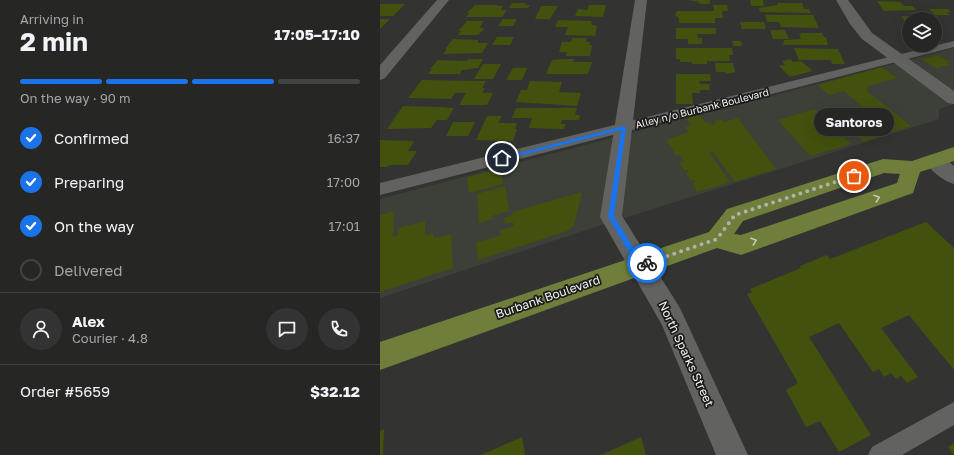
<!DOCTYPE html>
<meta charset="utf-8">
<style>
body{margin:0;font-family:"Golos Text",sans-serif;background:#323332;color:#f1f3f6;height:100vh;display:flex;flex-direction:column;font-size:15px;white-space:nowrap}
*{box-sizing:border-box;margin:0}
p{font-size:13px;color:#a4a5a7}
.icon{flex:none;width:22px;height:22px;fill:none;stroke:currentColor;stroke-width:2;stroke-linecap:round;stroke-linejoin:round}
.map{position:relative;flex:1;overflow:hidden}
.sheet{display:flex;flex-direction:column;background:#262725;width:380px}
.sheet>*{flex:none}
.buttons{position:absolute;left:522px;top:12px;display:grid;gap:8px}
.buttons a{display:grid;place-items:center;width:40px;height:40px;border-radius:50%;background:#262725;box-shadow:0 4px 16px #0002,0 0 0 1px #424442;font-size:20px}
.pin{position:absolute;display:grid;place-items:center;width:34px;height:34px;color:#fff;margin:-17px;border:2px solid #fff;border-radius:50%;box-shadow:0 1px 4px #0007}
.courier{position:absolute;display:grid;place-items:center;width:40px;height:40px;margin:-20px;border:3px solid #1a73e8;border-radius:50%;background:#fff;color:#222;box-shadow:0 1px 5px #0007}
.bubble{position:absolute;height:28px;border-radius:14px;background:#262725;box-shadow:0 4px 16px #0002,0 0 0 1px #424442;font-size:13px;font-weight:700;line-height:28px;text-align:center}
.summary em{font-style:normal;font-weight:700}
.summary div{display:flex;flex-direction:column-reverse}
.summary{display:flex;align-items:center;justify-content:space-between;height:68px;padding:0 20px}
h1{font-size:26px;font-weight:700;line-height:30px}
.bar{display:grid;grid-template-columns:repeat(4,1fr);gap:6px 4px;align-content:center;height:48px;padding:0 20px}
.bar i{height:5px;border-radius:3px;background:#424442}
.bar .current{background:#1a73e8}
.bar p{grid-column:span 4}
.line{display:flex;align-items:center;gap:10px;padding:0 20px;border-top:1px solid #424442}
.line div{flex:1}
.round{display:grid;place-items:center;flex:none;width:42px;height:42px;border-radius:21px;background:#323332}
ol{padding:0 20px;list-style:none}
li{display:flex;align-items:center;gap:12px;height:44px}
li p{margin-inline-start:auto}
li .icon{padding:4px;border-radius:50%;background:#1a73e8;color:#fff;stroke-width:4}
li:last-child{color:#a4a5a7}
li i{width:22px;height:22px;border:2px solid #424442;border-radius:50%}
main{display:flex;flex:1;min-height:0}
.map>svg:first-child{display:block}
</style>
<main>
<section class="sheet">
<div class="summary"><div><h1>2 min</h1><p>Arriving in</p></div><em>17:05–17:10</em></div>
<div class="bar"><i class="current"></i><i class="current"></i><i class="current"></i><i></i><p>On the way · 90 m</p></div>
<ol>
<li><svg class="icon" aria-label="check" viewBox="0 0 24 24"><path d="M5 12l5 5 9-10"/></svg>Confirmed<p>16:37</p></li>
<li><svg class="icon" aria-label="check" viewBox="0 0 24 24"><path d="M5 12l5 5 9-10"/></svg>Preparing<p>17:00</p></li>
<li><svg class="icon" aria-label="check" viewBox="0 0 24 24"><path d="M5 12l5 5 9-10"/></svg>On the way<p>17:01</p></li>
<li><i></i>Delivered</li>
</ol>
<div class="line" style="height:72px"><a class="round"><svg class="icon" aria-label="person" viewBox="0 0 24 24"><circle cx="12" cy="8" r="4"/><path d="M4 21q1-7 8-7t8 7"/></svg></a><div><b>Alex</b><p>Courier · 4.8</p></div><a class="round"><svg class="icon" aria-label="chat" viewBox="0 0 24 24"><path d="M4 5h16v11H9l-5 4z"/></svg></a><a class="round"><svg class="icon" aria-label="phone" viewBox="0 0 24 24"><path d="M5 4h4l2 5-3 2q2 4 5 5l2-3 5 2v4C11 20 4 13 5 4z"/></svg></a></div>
<div class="line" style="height:52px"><div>Order #5659</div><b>$32.12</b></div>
</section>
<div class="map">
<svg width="574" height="455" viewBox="0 0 574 455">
<rect width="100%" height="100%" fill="#333431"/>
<!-- built -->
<path fill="#3d4038" d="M574,48V104L559,109V119L203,231L0,298V199Z"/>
<!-- building -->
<path fill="#42510d" d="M308,0H330V2L329,4H320L319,2Z
M370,0H383L384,6H371Z
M497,1L520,2L524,6H533L536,10L504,11Z
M132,3H146L145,5H150L148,8H129Z
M397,3H422L424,9H429L431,13L380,12L379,8L398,5Z
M0,4H25L13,16H0Z
M95,5H118L117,6H123L121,10H127L122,17H86L89,13H87Z
M209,5H226L223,17L195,16L198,9L207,10Z
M333,5H347L348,11H342L343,18H335V23H299V18L295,15L297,11H334Z
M161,6H178L170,19H155Z
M549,9H568L571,12H567L570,15H555Z
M385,15H433L439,28L401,27L399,22H387Z
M521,16L548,17L550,19H529V31L525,26H528Z
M0,19H10L0,29Z
M123,19H137L133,26H118Z
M178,20L212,21L211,24L217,26L215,36L185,35L188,27H175Z
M87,21H104L100,27L104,29L98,35H78L81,31H78Z
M360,22H384L386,29H362Z
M296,28H336V34H317L318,38H322V44H308V39H296Z
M390,30H405L409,39H393Z
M422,33H442L444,37H446L448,45H403L404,40L421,39L419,34Z
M117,37H134L130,45H112Z
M192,38H207L206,42H210L209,45H212L210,56H186L187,52H179L182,42H191Z
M73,39L98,40V43H108L102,53L63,54L67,49H65Z
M352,41H361L362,46H353Z
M296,48H352L353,55H349L350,61H327V64H312V62H300V59H296Z
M414,48L458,49L465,64H452L451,60H419Z
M558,55L569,62L567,63L570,65L556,68L541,59Z
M88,59H103L98,68L82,70L80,74H48L52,69H50L58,60L87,61Z
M184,59H194L193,62H212L208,74H166L172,60Z
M410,59L413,62L421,61L433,71L410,77L399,66L405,65L402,61Z
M335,63H353L355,72L346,74V72H336Z
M103,64H121L113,79H94Z
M502,67L517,78L488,86L487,91L531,126L512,132L464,91L449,95L438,85Z
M133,68H147L142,80H126Z
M296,74H330L331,81H319L320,84H329L330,90H320V93H312L313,104H296Z
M42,80L106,81L102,88H105L102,93H113L107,105H79L86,93H75L71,99L28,98Z
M150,81L182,82L179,92L201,93L197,106L136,102L141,90H147Z
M23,106L60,107L74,108L67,120H57L51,128L7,129Z
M472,107L504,135L484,142L452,113Z
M136,108H197L195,115H200L199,120H182L181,124H186L184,129L149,128L152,118H132Z
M435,109L471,144L430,156L398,120Z
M320,115L326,123L329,122L332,125L336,124L334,121L342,119L344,122L358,118L396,169L355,182L332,151L329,152L350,182L317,192L312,183L315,182L314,180L311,181L306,173L309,171L308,170L305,171L299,162L304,161L300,155L296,156L292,148L295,147H291L286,140L309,132L305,127L311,125L307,118Z
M107,116H122L118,123H137L135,129H137L133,141L96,140Z
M73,122H95L88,136H66Z
M0,140L34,141L28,151H37L28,165H10L7,167H0Z
M120,169L123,184L89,193L87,177Z
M125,186L129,211L112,216L113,219L99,223L97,194Z
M202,192L194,225L187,231L98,260L96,243L121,235L120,230L134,226L133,222L125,224L124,218L133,215L132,212Z
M14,211L13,237L18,235V228L45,221V235L53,233L54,238L71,234L73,268L0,292V215Z
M546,222L574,248V370L529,315L501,328L538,377L527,383L521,376L516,379L511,373L504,377L499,369L493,372L459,323L429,337L491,435L459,452L440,421L426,427L406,390L418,383L367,294L372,292L370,289L421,268L420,266L447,255L450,259Z
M4,429L3,455H0V431Z
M142,437L145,455H101Z
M261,437L266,455H221Z
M574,443V455L568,447Z"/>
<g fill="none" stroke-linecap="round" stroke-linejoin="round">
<!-- service -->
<path fill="#626360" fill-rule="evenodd" d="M574,41V47L0,195V183Z
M574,402V425L522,455H488L492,447Z"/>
<!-- minor -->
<path fill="#626360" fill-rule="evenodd" d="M57,0H69L5,78L0,80V65Z
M255,0H267L242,216L300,308L368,455H336L282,325L220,217Z
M456,0H468L492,33L574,91V104L568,103L482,39L470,24Z
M555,154L562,156L574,166V184C563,181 551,171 545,161L548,156Z"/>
<!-- primary -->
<path fill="#6f7e3a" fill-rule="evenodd" d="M574,147V161L540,172L533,193L361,255L337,248L0,370V342L329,232L347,209L503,159L532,161ZM504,173L520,174L517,183L361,235L354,234L363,221Z"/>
</g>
<!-- one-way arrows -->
<defs><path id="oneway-chevron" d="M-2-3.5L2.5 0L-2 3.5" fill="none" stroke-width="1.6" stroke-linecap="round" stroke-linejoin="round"/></defs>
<g stroke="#c5cbb2">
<use href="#oneway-chevron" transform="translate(497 198) rotate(-19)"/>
<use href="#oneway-chevron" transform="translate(374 241) rotate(-19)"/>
</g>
<!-- route -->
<path fill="#1a73e8" d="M244,126L246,128L234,216L262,262L269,261V265L258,268L228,217L241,130L122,160L119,158Z"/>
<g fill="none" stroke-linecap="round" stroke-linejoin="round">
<!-- done -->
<path stroke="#b0b1ae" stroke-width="4" stroke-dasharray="0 7.2" d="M267,263L337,239L355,215L474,176"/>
</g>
<g text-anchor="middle" stroke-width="3.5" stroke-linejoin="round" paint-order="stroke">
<!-- far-street labels -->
<g font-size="10" fill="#f3f4f2" stroke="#1b1b1a">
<text transform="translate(322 108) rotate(-14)" y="4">Alley n/o Burbank Boulevard</text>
</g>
<!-- street labels -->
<g font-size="12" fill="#f3f4f2" stroke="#1b1b1a">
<text transform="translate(168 297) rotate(-19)" y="4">Burbank Boulevard</text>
<text transform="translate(306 354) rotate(65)" y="4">North Sparks Street</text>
</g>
</g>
</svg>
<div class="buttons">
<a><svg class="icon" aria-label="layers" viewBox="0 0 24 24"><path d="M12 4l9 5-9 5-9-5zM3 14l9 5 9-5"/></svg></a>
</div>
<div class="pin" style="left:474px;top:176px;background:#ea580c"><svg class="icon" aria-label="bag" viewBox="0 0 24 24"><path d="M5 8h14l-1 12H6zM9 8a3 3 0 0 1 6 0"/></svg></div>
<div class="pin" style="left:122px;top:158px;background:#1f2937"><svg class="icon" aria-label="home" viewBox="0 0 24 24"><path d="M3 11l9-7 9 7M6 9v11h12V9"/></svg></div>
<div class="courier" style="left:267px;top:263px"><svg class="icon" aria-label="bike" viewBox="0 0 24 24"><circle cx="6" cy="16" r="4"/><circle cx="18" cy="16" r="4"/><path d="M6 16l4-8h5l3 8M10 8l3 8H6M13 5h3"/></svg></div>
<div class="bubble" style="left:434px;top:108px;width:80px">Santoros</div>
</div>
</main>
